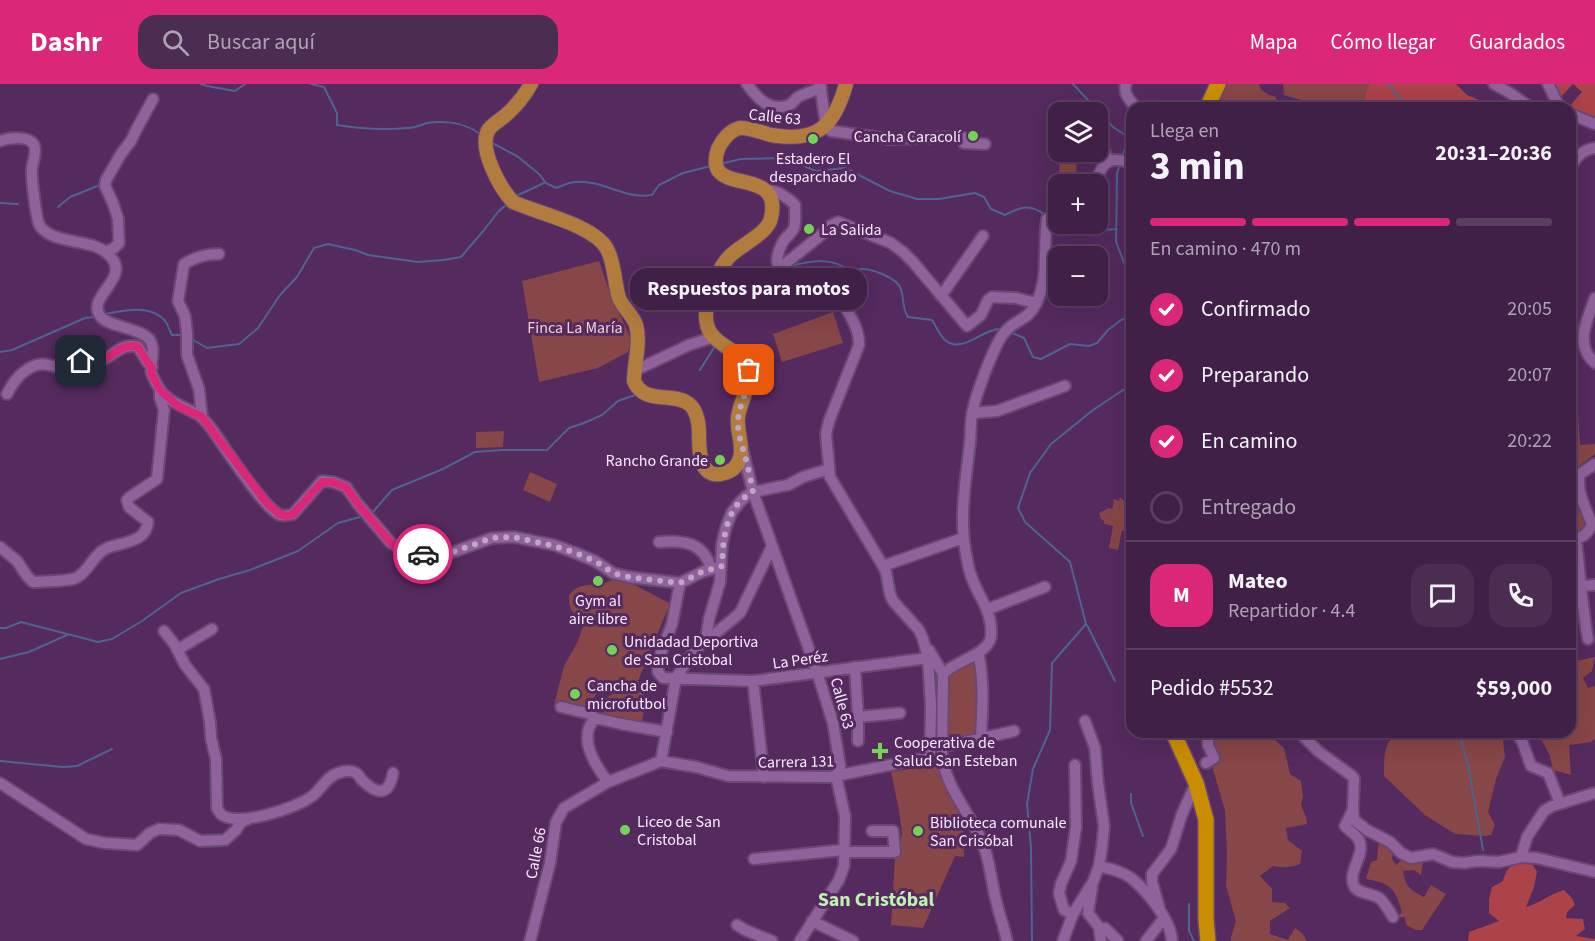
<!DOCTYPE html>
<html lang="es">
<meta charset="utf-8">
<style>
body{margin:0;font-family:"Source Sans 3",sans-serif;background:#4b2d52;color:#f1f3f6;height:100vh;display:flex;flex-direction:column;font-size:22px;white-space:nowrap}
*{box-sizing:border-box;margin:0}
p{font-size:20px;color:#aea3b4}
.icon{flex:none;width:33px;height:33px;fill:none;stroke:currentColor;stroke-width:2;stroke-linecap:round;stroke-linejoin:round}
.map{position:relative;flex:1;overflow:hidden}
.side{position:absolute;left:1126px;top:18px;width:450px;height:636px;display:flex;flex-direction:column;background:#402047;border-radius:18px;box-shadow:0 6px 24px #0002,0 0 0 2px #593e60}
.side>*{flex:none}
.fabs{position:absolute;left:1048px;top:18px;display:grid;gap:12px}
.fabs a{display:grid;place-items:center;width:60px;height:60px;border-radius:12px;background:#402047;box-shadow:0 6px 24px #0002,0 0 0 2px #593e60;font-size:30px}
.pin{position:absolute;display:grid;place-items:center;width:51px;height:51px;color:#fff;margin:-26px;border-radius:12px;box-shadow:0 3px 9px #0006}
.courier{position:absolute;display:grid;place-items:center;width:60px;height:60px;margin:-30px;border:4px solid #db2777;border-radius:50%;background:#fff;color:#222;box-shadow:0 2px 8px #0007}
.bubble{position:absolute;height:42px;border-radius:18px;background:#402047;box-shadow:0 6px 24px #0002,0 0 0 2px #593e60;font-size:20px;font-weight:700;line-height:42px;text-align:center}
.headline em{font-style:normal;font-weight:700}
.headline div{display:flex;flex-direction:column-reverse}
.headline{display:flex;align-items:center;justify-content:space-between;height:102px;padding:0 24px}
h1{font-size:39px;font-weight:700;line-height:45px}
.bar{display:grid;grid-template-columns:repeat(4,1fr);gap:9px 6px;align-content:center;height:72px;padding:0 24px}
.bar i{height:8px;border-radius:4px;background:#593e60}
.bar .selected{background:#db2777}
.bar p{grid-column:span 4}
.line{display:flex;align-items:center;gap:15px;padding:0 24px;border-top:2px solid #593e60}
.line div{flex:1}
.round{display:grid;place-items:center;flex:none;width:63px;height:63px;border-radius:18px;background:#4b2d52}
ol{padding:0 24px;list-style:none}
li{display:flex;align-items:center;gap:18px;height:66px}
li p{margin-inline-start:auto}
li .icon{padding:6px;border-radius:50%;background:#db2777;color:#fff;stroke-width:4}
li:last-child{color:#aea3b4}
li i{width:33px;height:33px;border:3px solid #593e60;border-radius:50%}
header{display:flex;align-items:center;gap:36px;box-sizing:border-box;height:84px;padding:0 30px;background:#db2777;color:#fff}
header strong{font-size:28px}
nav{display:flex;gap:33px;margin-inline-start:auto;font-size:21px}
.search{width:420px;height:54px;background:#4b2d52;display:flex;align-items:center;gap:15px;box-sizing:border-box;padding:0 21px;border-radius:18px;color:#aea3b4;font-size:22px}
.map>svg:first-child{display:block}
</style>
<header>
<strong>Dashr</strong>
<div class="search"><svg class="icon" aria-label="search" viewBox="0 0 24 24"><circle cx="10" cy="10" r="6"/><path d="M15 15l6 6"/></svg>Buscar aquí</div>
<nav><a>Mapa</a><a>Cómo llegar</a><a>Guardados</a></nav>
</header>
<div class="map">
<svg width="1595" height="857" viewBox="0 0 1595 857">
<rect width="100%" height="100%" fill="#552a5f"/>
<!-- green -->
<path fill="#874647" d="M1223,0H1259C1260,8 1269,11 1276,13L1277,23L1278,24H1213Z
M1283,0H1369L1364,15L1359,24H1328L1284,11Z
M1060,69L1077,70L1076,93L1059,92Z
M599,177L614,221L619,228L632,258L628,268L598,284L539,298L522,197Z
M833,228L843,259L782,278L773,250Z
M1570,283L1573,284L1576,296L1580,361L1595,360V370L1579,382L1575,390L1586,441L1578,450L1570,448Z
M504,347L503,363L476,364V348Z
M530,388L557,400L550,418L523,406Z
M1120,413L1131,424L1130,437L1126,447H1122L1118,466L1109,464L1113,442L1104,440V437L1101,435L1099,429L1109,424L1112,425L1114,419L1113,417L1114,415L1119,417Z
M613,495L629,498L669,519V522L638,597L646,615L642,637L602,630L605,615L614,609L598,605L588,628L554,621L564,582L577,559L585,537C572,529 569,527 569,511C570,510 576,504 577,504C589,498 603,503 613,495Z
M1595,573L1592,587L1583,594L1588,604L1595,602V655L1591,658L1569,661L1571,691L1553,686L1550,672L1539,651L1542,648H1570L1571,576L1572,578Z
M971,577L976,579L981,649L973,652L952,656L947,650L948,595L953,587Z
M1207,648H1266L1284,664L1290,690L1301,697L1303,713L1301,721L1306,733L1307,740L1286,744L1288,756L1302,767L1300,780C1290,784 1283,784 1273,782L1260,792L1272,805V818L1285,819L1290,824L1270,837V850L1288,856L1295,844L1302,849L1307,857H1231V853L1236,837L1226,802L1227,770L1225,727L1213,685L1215,665Z
M1398,648H1502L1505,673L1496,695L1488,728L1495,741L1491,751L1485,752L1455,750L1425,731L1384,692C1384,676 1383,658 1398,648Z
M944,671L963,734L964,773L955,772L923,844L891,841L895,772L902,750L899,726L891,688L934,681V672Z
M1379,754L1394,764L1392,775L1396,781L1404,774L1424,773L1421,791L1414,786L1403,787C1406,803 1410,806 1424,813L1431,801L1446,810L1422,846H1416L1406,841L1405,833H1397L1402,828C1394,803 1392,800 1366,795L1371,778L1377,776Z"/>
<!-- forest -->
<path fill="#ab4349" d="M1369,0H1456L1467,11L1479,16L1484,24H1359L1364,15Z
M1553,0H1595V36L1568,24L1582,8L1573,0L1559,15Z
M1523,779L1533,781L1537,788L1534,803L1526,823C1540,819 1550,810 1564,806L1572,814L1575,821L1567,828L1566,834L1583,835L1585,845L1576,852L1595,855V857H1468L1469,848L1499,837L1489,829V815L1492,803L1503,797C1507,783 1509,782 1523,779Z"/>
<g fill="none" stroke-linecap="round" stroke-linejoin="round">
<!-- stream -->
<path stroke="#4d6390" stroke-width="2" d="M201,0L207,2L235,7L245,0
M311,0L324,3L337,29V41C361,45 384,46 408,44C415,44 421,41 427,39C445,36 467,39 481,51
M1073,0L1113,43L1128,53L1122,74
M1389,0L1406,24
M492,59L517,72L539,90L546,99L556,104C562,102 569,98 575,98C601,95 626,116 652,111L659,101L683,89L711,82
M1120,79L1117,90L1116,158L1132,199
M720,80L741,75L785,74L816,87L845,84L890,107L917,115H939L975,109L984,113L991,125L1005,131C1020,123 1030,119 1045,131
M514,113L544,99
M0,119L18,120
M58,123L70,113L100,101
M1052,136C1070,151 1095,147 1117,145
M790,182C811,177 833,172 851,188C854,187 857,185 860,185C872,184 897,194 901,205C904,215 902,224 908,233L932,236C936,242 940,252 945,256C962,271 982,244 1002,245
M745,201L754,192L773,187
M106,230C125,226 152,220 166,238C168,242 170,247 172,251H183
M1010,248L1024,254L1033,273L1041,275L1070,260L1089,262L1097,259L1108,246L1121,236L1132,232
M190,254L207,264L239,260L258,244L280,211L297,193L314,164L328,160L355,166L368,171L418,178L443,176L461,173L484,146L498,128L508,119
M0,268L12,266L85,234L95,233
M700,286L715,262
M1129,302L1132,340
M370,430L372,429L392,406L443,385L475,368L501,366H547L569,344L584,339L602,331L618,317L635,311
M1087,541L1115,597
M0,544H6L21,538L98,558L112,555L142,537L181,509L219,495L250,486L298,467L338,439L364,432
M0,575L29,568L67,551
M1459,648L1468,681L1483,766
M0,677L63,683L77,682L112,665
M1131,710V719L1143,752
M1189,820V847L1194,857
M1032,857L1031,764L1027,720L1033,685L1050,646L1052,579L1086,540L1070,478L1025,438L1018,424L1030,389L1051,360L1093,326L1129,302L1132,290"/>
<!-- minor casing -->
<g stroke="#6b4773" stroke-width="14">
<path id="minor" d="M747,0C757,14 771,30 791,20C794,18 795,15 798,13C805,9 814,7 821,4
M820,0L826,41L831,47L889,55L962,53L964,59L985,60
M1126,0C1123,10 1130,16 1136,24
M1494,0L1510,9L1531,24
M1548,0L1558,20L1562,24
M1570,30L1595,40
M1098,55L1109,77
M0,57C8,54 29,51 34,61C37,69 33,76 32,84C31,92 36,136 40,142C54,162 94,153 110,172C132,195 84,213 101,233C110,243 135,243 147,253C157,261 151,276 151,287C152,292 156,299 159,304C168,319 186,323 200,332C208,337 223,362 230,372C240,385 266,425 280,431C284,432 289,431 293,430L322,397L333,398L346,403L357,419L391,459L405,467L434,472L445,471L492,454L514,453L554,461L573,468L595,477L613,489L629,493L680,499L672,540L658,577V588L663,594L753,597L928,574
M1570,84C1576,73 1582,66 1595,64
M1096,100C1099,89 1103,75 1117,76C1122,76 1128,78 1132,79
M106,168L114,164L119,159L118,135L113,119L105,102L106,96L121,70L131,57L135,48L153,15
M780,184L821,151L828,143L838,138L891,159L903,168L913,178L967,242L981,231L988,216L992,213L1016,214L1036,219
M941,212L983,152
M1595,214C1587,236 1574,261 1595,279
M634,287L689,261L714,253
M7,310C13,298 23,285 37,281C47,278 54,284 64,284C71,283 75,278 82,277C88,276 94,279 100,277C114,272 122,258 138,263L148,279L152,283
M972,329L997,327L1065,302
M202,333L199,305L187,271V249L185,232L178,217L184,180C195,173 206,170 219,170
M742,363L753,408L817,588L833,639L840,681V684L836,692L845,732L844,782L839,796L800,857
M1570,454C1582,456 1587,450 1592,441C1586,423 1576,409 1580,390L1595,380
M1576,455C1580,489 1582,522 1588,555
M659,458C683,456 704,458 711,485
M0,463L17,477L27,492L33,498C44,497 66,498 76,494C89,488 93,470 107,464C122,458 146,459 148,438L129,423L127,416L130,413L157,395L164,326L160,314V306
M883,482L963,454
M680,499L702,488L716,484
M1582,502L1595,501
M988,525L1045,503
M164,547L175,561L185,581L204,605L210,638L211,654L216,675L217,724C219,727 219,729 222,731C240,743 295,724 311,713C321,706 326,693 338,689C344,687 351,686 356,689C359,691 360,694 362,696C378,712 389,711 393,689
M706,555L709,535L720,498L722,460L726,443L732,428L740,418L746,412L753,408L788,401L803,393L829,385
M177,566L212,545
M929,566L943,590L942,673C947,705 969,728 982,757C990,776 991,797 996,816C999,830 1004,843 1007,857
M978,569C985,597 982,626 981,655
M855,583L858,633V657
M943,590C955,577 984,572 990,556C992,552 991,548 991,543C989,524 980,514 973,497C970,490 968,482 967,475C958,435 966,397 970,358C971,347 970,336 973,326C976,311 995,257 1006,247C1015,236 1028,236 1036,220C1049,194 1043,162 1047,135L1059,129
M753,597L764,693
M561,623L590,630L595,634L621,640L667,648
M858,633L900,629
M595,634C577,654 595,681 608,698
M1202,648L1208,653V661L1214,674L1206,679
M1299,648L1318,667L1352,692L1354,695L1353,725L1354,736L1367,746L1390,758L1401,769L1411,774L1433,770L1452,778L1464,779L1478,777L1499,778L1521,773
M1516,648L1522,657L1531,682L1548,689L1560,719
M942,663L1014,647
M661,677L676,594L692,570L706,555L716,549L740,529L772,462
M0,699L86,755L105,759L137,761L150,749L159,745L179,746L200,757L225,756L236,746L241,738L250,734
M1595,709L1552,722L1544,727L1527,753L1521,773L1537,774L1595,788
M1353,726L1345,742C1349,747 1356,750 1359,756C1366,771 1347,787 1354,802C1358,810 1372,809 1379,814C1383,816 1391,830 1393,833
M754,775L842,766L845,768H895L893,747H872
M1099,782C1111,785 1121,787 1131,794C1147,807 1171,836 1172,857
M1092,804L1088,829L1099,843L1101,857
M1159,823L1152,798V790L1171,765L1182,730L1196,699
M1073,830L1064,826L1059,809L1061,800L1071,777L1076,743L1075,681
M812,837L853,857
M737,841L745,846L772,857
M1105,844L1118,857
M530,857L550,779L556,738L564,724L608,698L661,677L696,683L728,692L830,693L930,673L931,622L928,574L923,555L919,546L893,517L890,510L886,488L883,482L830,393L826,350L829,337L859,261C859,251 857,245 852,235C847,226 841,215 833,209C815,197 786,205 778,181C775,174 781,160 785,155C788,151 792,149 794,144C796,137 795,129 795,121C787,113 778,106 766,106
M1063,857L1073,830L1093,798L1099,782L1102,763L1104,742L1098,700L1095,664L1085,637
M1146,857L1164,834"/>
</g>
<!-- major casing -->
<g stroke="#6b4773" stroke-width="16">
<path id="major" d="M531,0C525,11 517,21 507,30C502,35 494,39 489,45C477,63 500,104 513,118C537,129 594,141 607,165C615,180 614,198 619,214C623,224 633,231 636,241C641,259 634,279 634,297C648,331 698,291 699,349C699,363 698,394 721,390C726,389 733,386 736,382C747,367 736,349 738,333C740,318 749,305 749,290C748,260 698,267 707,222C711,205 717,186 729,173C740,161 768,150 771,134C784,78 701,116 718,65C722,56 730,46 740,44C748,43 763,49 771,51C817,59 834,43 846,0"/>
</g>
<!-- highway casing -->
<g stroke="#6b4773" stroke-width="18">
<path id="highway" d="M1207,24L1218,0
M1173,648L1196,699L1206,736V836L1208,857"/>
</g>
<!-- minor -->
<use href="#minor" stroke="#90629c" stroke-width="10"/>
<!-- major -->
<use href="#major" stroke="#b27c3e" stroke-width="14"/>
<!-- highway -->
<use href="#highway" stroke="#c98e00" stroke-width="15"/>
</g>
<g fill="none" stroke-linecap="round" stroke-linejoin="round">
<!-- done -->
<path stroke="#bfa6c5" stroke-width="6" stroke-dasharray="0 10.8" d="M423,470L434,472L445,471L492,454L514,453L554,462L573,468L595,477L613,489L629,493L680,499L702,488L722,482C723,455 725,422 753,408C751,398 749,387 746,376C743,363 737,350 738,335C740,318 749,305 749,286"/>
<!-- route -->
<path stroke="#db2777" stroke-width="8" d="M81,277C86,278 92,279 97,278C112,275 120,258 138,263L148,279L152,283L151,289L160,306L178,322L202,333L266,418L279,430L287,432L293,430L322,398H333L346,403L357,419L391,459L405,467L423,470"/>
</g>
<!-- markers -->
<g fill="#74d25b" stroke="#552a5f" stroke-width="2">
<circle cx="973" cy="52" r="6"/>
<circle cx="813" cy="55" r="6"/>
<circle cx="809" cy="145" r="6"/>
<circle cx="720" cy="376" r="6"/>
<circle cx="598" cy="497" r="6"/>
<circle cx="612" cy="566" r="6"/>
<circle cx="575" cy="610" r="6"/>
<path d="M877 658h6v6h6v6h-6v6h-6v-6h-6v-6h6z"/>
<circle cx="625" cy="746" r="6"/>
<circle cx="918" cy="747" r="6"/>
</g>
<g text-anchor="middle" stroke-width="6" stroke-linejoin="round" paint-order="stroke">
<!-- street labels -->
<g font-size="16" fill="#f8e9fc" stroke="#552a5f">
<text transform="translate(775 32) rotate(6)" y="6">Calle 63</text>
<text transform="translate(800 575) rotate(-8)" y="6">La Peréz</text>
<text transform="translate(843 619) rotate(75)" y="6">Calle 63</text>
<text transform="translate(796 677) rotate(-1)" y="6">Carrera 131</text>
<text transform="translate(535 769) rotate(-79)" y="6">Calle 66</text>
</g>
<!-- poi labels -->
<g font-size="16" fill="#f8e9fc" stroke="#552a5f" text-anchor="start">
<text x="961" y="58" text-anchor="end">Cancha Caracolí</text>
<text x="813" y="80" text-anchor="middle">Estadero El<tspan x="813" dy="18">desparchado</tspan></text>
<text x="821" y="151">La Salida</text>
<text x="708" y="382" text-anchor="end">Rancho Grande</text>
<text x="598" y="522" text-anchor="middle">Gym al<tspan x="598" dy="18">aire libre</tspan></text>
<text x="624" y="563">Unidadad Deportiva<tspan x="624" dy="18">de San Cristobal</tspan></text>
<text x="587" y="607">Cancha de<tspan x="587" dy="18">microfutbol</tspan></text>
<text x="894" y="664">Cooperativa de<tspan x="894" dy="18">Salud San Esteban</tspan></text>
<text x="637" y="743">Liceo de San<tspan x="637" dy="18">Cristobal</tspan></text>
<text x="930" y="744">Biblioteca comunale<tspan x="930" dy="18">San Crisóbal</tspan></text>
</g>
<!-- park labels -->
<g font-size="16" fill="#eed0cf" stroke="#552a5f">
<text x="575" y="249">Finca La María</text>
</g>
<!-- quarter labels -->
<g font-size="20" font-weight="bold" fill="#bef2b2" stroke="#552a5f">
<text x="876" y="822">San Cristóbal</text>
</g>
</g>
</svg>
<div class="fabs">
<a><svg class="icon" aria-label="layers" viewBox="0 0 24 24"><path d="M12 4l9 5-9 5-9-5zM3 14l9 5 9-5"/></svg></a>
<a>+</a>
<a>−</a>
</div>
<div class="pin" style="left:749px;top:286px;background:#ea580c"><svg class="icon" aria-label="bag" viewBox="0 0 24 24"><path d="M5 8h14l-1 12H6zM9 8a3 3 0 0 1 6 0"/></svg></div>
<div class="pin" style="left:81px;top:277px;background:#1f2937"><svg class="icon" aria-label="home" viewBox="0 0 24 24"><path d="M3 11l9-7 9 7M6 9v11h12V9"/></svg></div>
<div class="courier" style="left:423px;top:470px"><svg class="icon" aria-label="car" viewBox="0 0 24 24"><path d="M5 17H2v-5l4-1 3-4h7l3 4 3 1v5h-3M9 17h6M6 11h13"/><circle cx="7" cy="17" r="2"/><circle cx="17" cy="17" r="2"/></svg></div>
<div class="bubble" style="left:630px;top:184px;width:237px">Respuestos para motos</div>
<section class="side">
<div class="headline"><div><h1>3 min</h1><p>Llega en</p></div><em>20:31–20:36</em></div>
<div class="bar"><i class="selected"></i><i class="selected"></i><i class="selected"></i><i></i><p>En camino · 470 m</p></div>
<ol>
<li><svg class="icon" aria-label="check" viewBox="0 0 24 24"><path d="M5 12l5 5 9-10"/></svg>Confirmado<p>20:05</p></li>
<li><svg class="icon" aria-label="check" viewBox="0 0 24 24"><path d="M5 12l5 5 9-10"/></svg>Preparando<p>20:07</p></li>
<li><svg class="icon" aria-label="check" viewBox="0 0 24 24"><path d="M5 12l5 5 9-10"/></svg>En camino<p>20:22</p></li>
<li><i></i>Entregado</li>
</ol>
<div class="line" style="height:108px"><b class="round" style="background:#db2777;color:#fff">M</b><div><b>Mateo</b><p>Repartidor · 4.4</p></div><a class="round"><svg class="icon" aria-label="chat" viewBox="0 0 24 24"><path d="M4 5h16v11H9l-5 4z"/></svg></a><a class="round"><svg class="icon" aria-label="phone" viewBox="0 0 24 24"><path d="M5 4h4l2 5-3 2q2 4 5 5l2-3 5 2v4C11 20 4 13 5 4z"/></svg></a></div>
<div class="line" style="height:78px"><div>Pedido #5532</div><b>$59,000</b></div>
</section>
</div>
